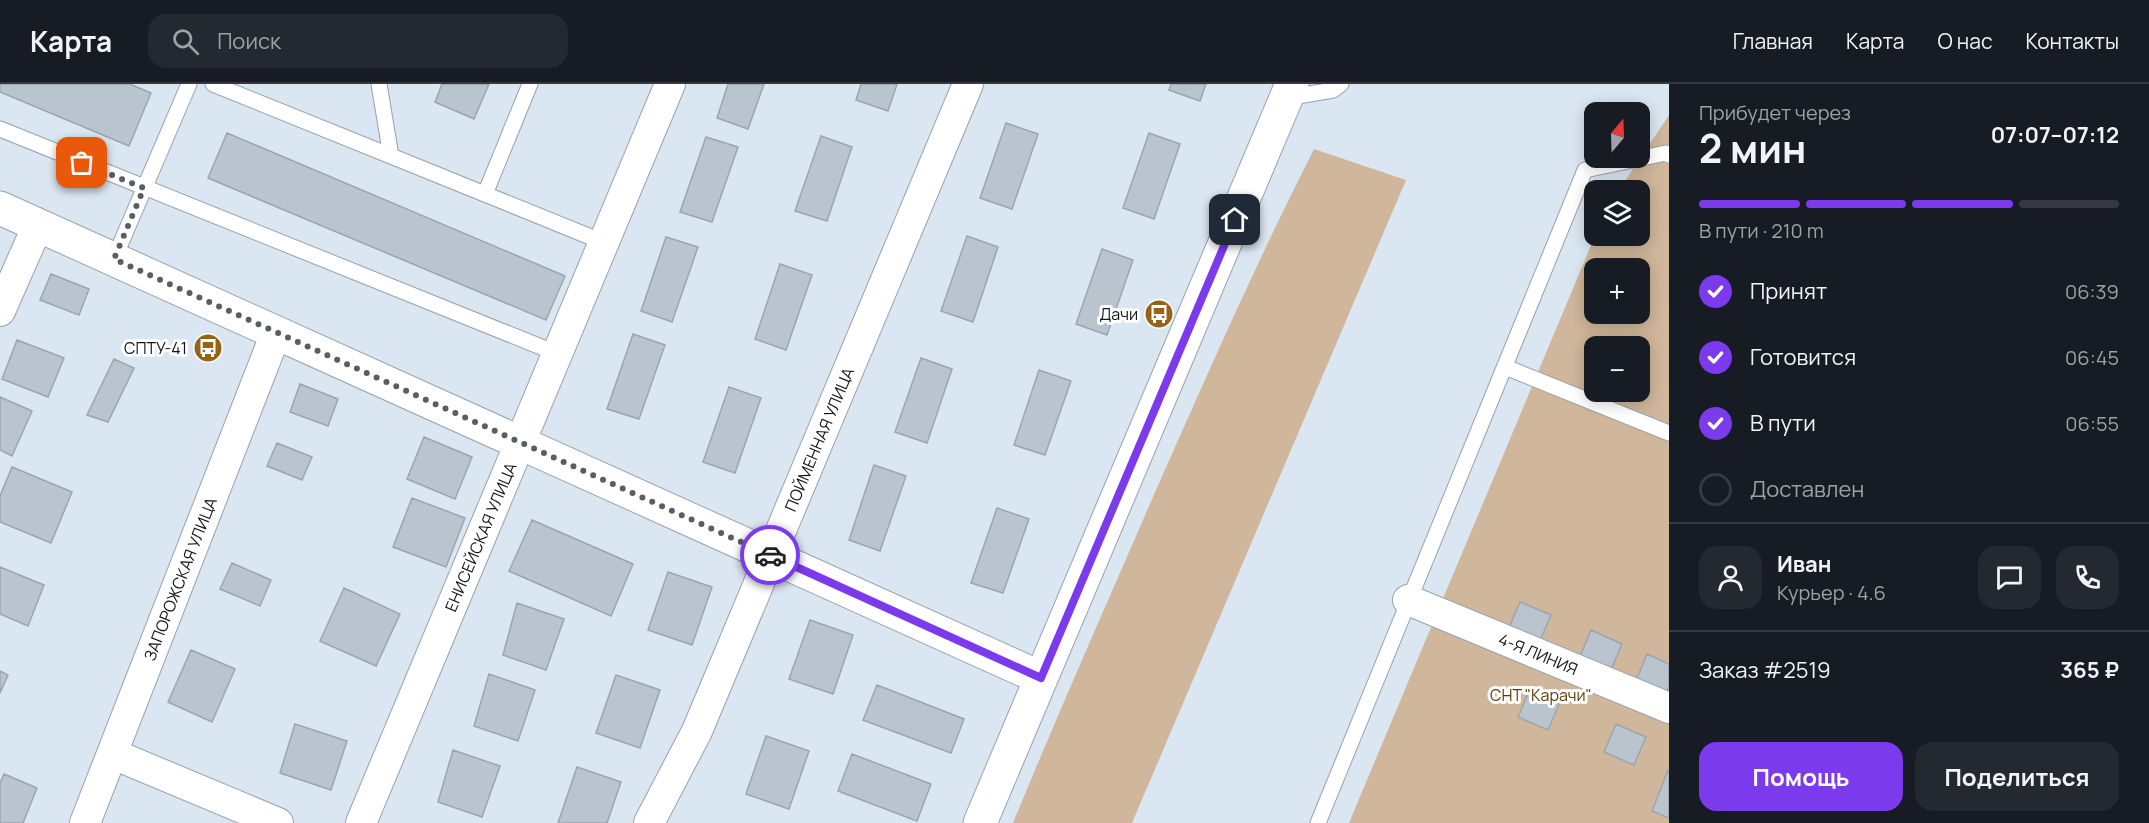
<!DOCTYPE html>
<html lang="ru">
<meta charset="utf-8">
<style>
body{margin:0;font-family:Manrope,sans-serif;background:#242831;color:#f1f3f6;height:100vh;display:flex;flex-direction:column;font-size:22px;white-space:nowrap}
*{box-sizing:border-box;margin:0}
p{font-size:20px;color:#9ea1a6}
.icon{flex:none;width:33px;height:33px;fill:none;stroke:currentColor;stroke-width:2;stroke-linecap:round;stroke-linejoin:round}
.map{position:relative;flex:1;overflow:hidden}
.drawer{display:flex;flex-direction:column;background:#171b24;width:480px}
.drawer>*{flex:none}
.needle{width:39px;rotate:19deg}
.tools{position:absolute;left:1584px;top:18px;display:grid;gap:12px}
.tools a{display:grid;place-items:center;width:66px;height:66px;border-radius:12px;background:#171b24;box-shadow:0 3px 15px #0003;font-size:30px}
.pin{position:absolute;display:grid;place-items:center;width:51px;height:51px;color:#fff;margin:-26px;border-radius:12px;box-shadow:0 3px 9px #0006}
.courier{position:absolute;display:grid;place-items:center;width:60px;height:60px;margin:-30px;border:4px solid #7c3aed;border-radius:50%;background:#fff;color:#222;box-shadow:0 2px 8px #0007}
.summary em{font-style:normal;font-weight:700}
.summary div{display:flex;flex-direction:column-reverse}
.summary{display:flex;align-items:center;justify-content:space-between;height:102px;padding:0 30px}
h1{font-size:39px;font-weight:700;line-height:45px}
.bar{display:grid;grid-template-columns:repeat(4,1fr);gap:9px 6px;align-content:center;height:72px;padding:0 30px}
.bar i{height:8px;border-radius:4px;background:#363941}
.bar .active{background:#7c3aed}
.bar p{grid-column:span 4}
.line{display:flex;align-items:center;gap:15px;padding:0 30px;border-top:2px solid #363941}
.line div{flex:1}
.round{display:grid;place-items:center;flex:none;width:63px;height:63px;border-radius:18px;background:#242831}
ol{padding:0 30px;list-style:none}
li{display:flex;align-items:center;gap:18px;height:66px}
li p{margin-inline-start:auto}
li .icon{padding:6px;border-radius:50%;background:#7c3aed;color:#fff;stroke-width:4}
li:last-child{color:#9ea1a6}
li i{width:33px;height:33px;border:3px solid #363941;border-radius:50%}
.primary-button{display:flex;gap:12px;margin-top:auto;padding:12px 30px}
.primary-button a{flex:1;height:69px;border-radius:18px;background:#7c3aed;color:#fff;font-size:24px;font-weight:700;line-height:69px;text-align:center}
.primary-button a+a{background:#242831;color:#f1f3f6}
header{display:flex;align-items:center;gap:36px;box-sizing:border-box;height:84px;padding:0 30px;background:#171b24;border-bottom:2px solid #363941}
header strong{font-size:28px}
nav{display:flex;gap:33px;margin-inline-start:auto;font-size:21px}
.search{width:420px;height:54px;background:#242831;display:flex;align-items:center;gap:15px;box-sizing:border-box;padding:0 21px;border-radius:18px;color:#9ea1a6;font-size:22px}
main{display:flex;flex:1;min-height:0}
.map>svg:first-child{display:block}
</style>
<header>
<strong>Карта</strong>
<div class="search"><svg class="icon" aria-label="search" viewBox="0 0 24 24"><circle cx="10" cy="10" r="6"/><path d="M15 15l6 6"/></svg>Поиск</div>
<nav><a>Главная</a><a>Карта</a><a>О нас</a><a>Контакты</a></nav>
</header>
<main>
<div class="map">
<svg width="1669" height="739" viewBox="0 0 1669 739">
<rect width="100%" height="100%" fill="#dae6f1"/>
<!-- green -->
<path fill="#d0b69a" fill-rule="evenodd" d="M1669,31V739H1349L1595,152H1640V106H1619ZM1594,184H1640V230H1594ZM1594,262H1640V308H1594Z
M1314,65L1406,96L1132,739H1013C1059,627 1108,517 1156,406C1207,291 1257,177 1314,65Z"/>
<!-- building -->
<path fill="#b9c4ce" stroke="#9ba5b0" stroke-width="1.5" d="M0,0H130L151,9L129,62L0,8Z
M442,0H489L474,35L435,18Z
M728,0H764L748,45L717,34Z
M861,0H897L888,27L856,16Z
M1171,0H1206L1200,17L1169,6Z
M1006,39L1038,50L1012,125L980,114Z
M227,49L565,192L546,236L208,94Z
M1149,49L1180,60L1154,135L1123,124Z
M821,52L852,63L827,137L795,127Z
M706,53L738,63L712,138L680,128Z
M967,152L998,163L973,238L941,227Z
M666,153L698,163L672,238L641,227Z
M1102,165L1133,176L1107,251L1076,240Z
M780,180L812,191L786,266L755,255Z
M51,190L89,205L79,231L40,216Z
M633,250L665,261L639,335L607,325Z
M17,256L64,274L48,313L2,295Z
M921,274L952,285L927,359L895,348Z
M114,275L134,284L108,338L87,331Z
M1039,286L1071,297L1045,371L1014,361Z
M300,300L338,315L328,342L290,328Z
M729,303L761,314L735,389L703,378Z
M0,313L32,327L12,372L0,366Z
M424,353L472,373L455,415L407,395Z
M277,359L312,373L302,396L267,382Z
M874,381L906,392L880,467L849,456Z
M12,383L72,408L51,459L0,438V412Z
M412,414L465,434L446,483L393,463Z
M997,424L1029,435L1003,509L971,499Z
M532,436L633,480L611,532L509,487Z
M232,479L271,496L260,522L220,505Z
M0,483L44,501L28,542L0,530Z
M668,488L712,503L692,561L648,546Z
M344,504L400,530L376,582L320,557Z
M1520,518L1551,531L1539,559L1508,546Z
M517,519L564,535L546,586L503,571Z
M810,536L853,551L833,610L789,595Z
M1591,546L1622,560L1610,588L1579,575Z
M191,566L235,585L212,638L168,618Z
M1647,570L1669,580V602L1665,611L1635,599Z
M0,587L8,591L0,609Z
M489,590L535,606L518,657L474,642Z
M616,591L660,606L640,664L596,649Z
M877,601L964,635L951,669L863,636Z
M1530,605L1560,618L1548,646L1518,633Z
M295,640L347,657L331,706L280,689Z
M1616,640L1646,653L1634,681L1604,668Z
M766,652L809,667L789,725L746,710Z
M453,666L500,682L482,733L438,718Z
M852,670L931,700L917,737L838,707Z
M577,683L621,698L607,739H558Z
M1668,686L1669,687V734L1652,727Z
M4,690L37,704L23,739H0V699Z"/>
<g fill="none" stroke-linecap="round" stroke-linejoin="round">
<!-- service casing -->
<g stroke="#97a2ac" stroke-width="17">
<path id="service" d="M213,0L391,72
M379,0L391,72L603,158
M1286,14L1333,6L1341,0
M0,45L556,269
M485,110L530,0
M114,175L189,0
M1505,283L1669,349
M1318,739L1585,86L1666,69L1669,71"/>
</g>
<!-- minor casing -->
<g stroke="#97a2ac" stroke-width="32">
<g id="minor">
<path d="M0,227L38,141"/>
<path id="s1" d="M1408,516L1669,624"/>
<path d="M113,670L278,739"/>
<path id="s2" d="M85,739L276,249"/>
<path id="s3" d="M361,739L670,0"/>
<path id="s4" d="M649,739L697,647L968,0"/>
</g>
</g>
<!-- tertiary casing -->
<g stroke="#97a2ac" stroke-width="35">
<path id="tertiary" d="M0,124L1041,594
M980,739L1292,0"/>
</g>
<!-- service -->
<use href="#service" stroke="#fff" stroke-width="15"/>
<!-- minor -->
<use href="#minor" stroke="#fff" stroke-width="30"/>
<!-- tertiary -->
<use href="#tertiary" stroke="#fff" stroke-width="33"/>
</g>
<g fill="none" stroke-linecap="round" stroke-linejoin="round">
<!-- done -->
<path stroke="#575e64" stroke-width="6" stroke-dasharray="0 10.8" d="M82,79L144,104L114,175L770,471"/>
<!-- route -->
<path stroke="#7c3aed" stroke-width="8" d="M770,471L1041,594L1235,136"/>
</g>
<!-- icons -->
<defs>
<g id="bus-disc" transform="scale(1.5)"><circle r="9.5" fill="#976219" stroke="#fff"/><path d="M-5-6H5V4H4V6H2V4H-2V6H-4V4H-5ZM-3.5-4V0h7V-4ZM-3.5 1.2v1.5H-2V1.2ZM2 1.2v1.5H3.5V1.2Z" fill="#fff"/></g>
</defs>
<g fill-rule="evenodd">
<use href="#bus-disc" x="1159" y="230"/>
<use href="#bus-disc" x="208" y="264"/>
</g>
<g text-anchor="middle" stroke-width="6" stroke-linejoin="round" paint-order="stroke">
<!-- poi labels -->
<g font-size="16" fill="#111418" stroke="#fff" text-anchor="end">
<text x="1138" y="236">Дачи</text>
<text x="187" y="270">СПТУ-41</text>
</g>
<!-- street labels -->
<g font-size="16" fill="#111418" stroke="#fff">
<text dy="6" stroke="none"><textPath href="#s4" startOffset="420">ПОЙМЕННАЯ УЛИЦА</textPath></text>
<text dy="6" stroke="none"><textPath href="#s3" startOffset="310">ЕНИСЕЙСКАЯ УЛИЦА</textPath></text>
<text dy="6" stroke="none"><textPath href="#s2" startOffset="262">ЗАПОРОЖСКАЯ УЛИЦА</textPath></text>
<text dy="6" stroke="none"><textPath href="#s1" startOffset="141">4-Я ЛИНИЯ</textPath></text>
</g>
<!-- park labels -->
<g font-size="16" fill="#5f3b09" stroke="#fff">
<text x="1541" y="617">СНТ "Карачи"</text>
</g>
</g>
</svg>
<div class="tools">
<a><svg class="needle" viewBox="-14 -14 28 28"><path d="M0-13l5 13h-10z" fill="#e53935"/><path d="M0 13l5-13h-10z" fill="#9ea1a6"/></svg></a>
<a><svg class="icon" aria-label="layers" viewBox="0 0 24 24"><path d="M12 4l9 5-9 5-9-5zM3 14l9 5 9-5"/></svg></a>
<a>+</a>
<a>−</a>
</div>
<div class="pin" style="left:82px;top:79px;background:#ea580c"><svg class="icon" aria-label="bag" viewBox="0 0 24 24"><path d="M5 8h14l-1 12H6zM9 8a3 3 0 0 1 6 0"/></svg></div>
<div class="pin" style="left:1235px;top:136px;background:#1f2937"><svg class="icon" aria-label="home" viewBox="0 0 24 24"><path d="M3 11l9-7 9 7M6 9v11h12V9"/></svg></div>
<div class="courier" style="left:770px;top:471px"><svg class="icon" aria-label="car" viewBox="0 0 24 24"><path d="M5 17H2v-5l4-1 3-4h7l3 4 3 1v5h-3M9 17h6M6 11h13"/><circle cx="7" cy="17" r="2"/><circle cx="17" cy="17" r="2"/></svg></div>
</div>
<section class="drawer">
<div class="summary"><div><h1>2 мин</h1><p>Прибудет через</p></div><em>07:07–07:12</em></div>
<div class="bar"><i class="active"></i><i class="active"></i><i class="active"></i><i></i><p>В пути · 210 m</p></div>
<ol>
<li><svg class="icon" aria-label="check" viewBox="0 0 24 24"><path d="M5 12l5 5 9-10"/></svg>Принят<p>06:39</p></li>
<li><svg class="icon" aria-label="check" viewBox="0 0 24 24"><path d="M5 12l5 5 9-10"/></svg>Готовится<p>06:45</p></li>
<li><svg class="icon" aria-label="check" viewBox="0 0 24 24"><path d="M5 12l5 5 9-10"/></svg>В пути<p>06:55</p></li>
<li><i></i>Доставлен</li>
</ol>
<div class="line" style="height:108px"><a class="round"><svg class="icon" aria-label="person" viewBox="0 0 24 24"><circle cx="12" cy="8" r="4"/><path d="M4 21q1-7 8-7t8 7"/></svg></a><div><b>Иван</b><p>Курьер · 4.6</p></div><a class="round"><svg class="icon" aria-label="chat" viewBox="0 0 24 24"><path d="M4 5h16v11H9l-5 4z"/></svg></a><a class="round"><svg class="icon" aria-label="phone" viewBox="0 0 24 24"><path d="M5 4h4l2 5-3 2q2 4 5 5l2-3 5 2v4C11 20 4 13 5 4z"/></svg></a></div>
<div class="line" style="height:78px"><div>Заказ #2519</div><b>365 ₽</b></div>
<div class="primary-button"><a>Помощь</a><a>Поделиться</a></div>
</section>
</main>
